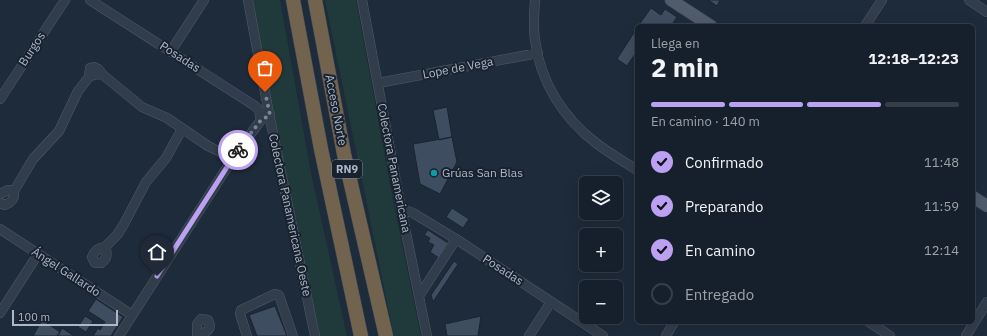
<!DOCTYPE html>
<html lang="es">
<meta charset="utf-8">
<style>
body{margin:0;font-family:"IBM Plex Sans",sans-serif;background:#232d38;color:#f1f3f6;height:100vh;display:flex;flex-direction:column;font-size:15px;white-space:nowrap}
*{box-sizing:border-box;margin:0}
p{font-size:13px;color:#9ea3a9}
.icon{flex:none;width:22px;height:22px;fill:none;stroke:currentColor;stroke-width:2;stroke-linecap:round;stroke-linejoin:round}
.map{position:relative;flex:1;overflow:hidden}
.side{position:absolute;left:635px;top:24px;width:340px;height:300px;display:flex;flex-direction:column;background:#16202c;border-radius:6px;box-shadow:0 4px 16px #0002,0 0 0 1px #353e48}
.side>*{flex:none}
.controls{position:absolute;left:579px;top:176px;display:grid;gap:8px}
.controls a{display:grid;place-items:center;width:44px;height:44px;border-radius:6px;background:#16202c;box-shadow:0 4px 16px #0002,0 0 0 1px #353e48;font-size:20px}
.scale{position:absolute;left:12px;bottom:10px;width:106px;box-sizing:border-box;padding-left:4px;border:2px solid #adb7c7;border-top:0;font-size:11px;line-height:14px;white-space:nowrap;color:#adb7c7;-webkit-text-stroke:3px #18222f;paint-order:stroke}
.pin{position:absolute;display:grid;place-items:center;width:34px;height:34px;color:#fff;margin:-41px -17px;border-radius:50% 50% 50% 0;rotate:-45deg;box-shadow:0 0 4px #0007}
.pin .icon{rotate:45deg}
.courier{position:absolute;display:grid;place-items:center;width:40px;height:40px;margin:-20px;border:3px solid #bca0f2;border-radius:50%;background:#fff;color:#222;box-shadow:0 1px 5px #0007}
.overview em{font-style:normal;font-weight:700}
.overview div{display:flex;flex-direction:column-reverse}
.overview{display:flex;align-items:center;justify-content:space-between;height:68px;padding:0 16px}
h1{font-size:26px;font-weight:700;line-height:30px}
.bar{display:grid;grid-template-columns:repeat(4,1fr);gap:6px 4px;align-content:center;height:48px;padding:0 16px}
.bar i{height:5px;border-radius:3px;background:#353e48}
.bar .on{background:#bca0f2}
.bar p{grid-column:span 4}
ol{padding:0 16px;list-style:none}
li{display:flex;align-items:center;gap:12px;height:44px}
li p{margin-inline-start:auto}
li .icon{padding:4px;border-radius:50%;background:#bca0f2;color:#111;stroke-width:4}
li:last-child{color:#9ea3a9}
li i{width:22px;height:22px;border:2px solid #353e48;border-radius:50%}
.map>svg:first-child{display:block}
</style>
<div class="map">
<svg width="987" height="336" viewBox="0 0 987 336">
<rect width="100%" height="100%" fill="#1e2b3a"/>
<!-- green -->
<path fill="#20393b" d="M250,0H280L311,173L347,336H320L266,89Z
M325,0H356L394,205L421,336H394Z"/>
<!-- building -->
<path fill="#3f4d60" stroke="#1a2431" d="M708,0H720L717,6Z
M651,8L661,15L665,9L677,17L671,26H638Z
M637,28V51L627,66L617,59Z
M447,107L452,137L439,140L433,110Z
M452,137L457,162L440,194L420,184L413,144Z
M452,208L469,219L463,228L446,217Z
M428,230L448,243L439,258L430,252L434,245L428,242L430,238L424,235Z
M454,261L458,264L433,302L431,295Z
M96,299L123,317L111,336H93L98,328L100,330L105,322L88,311Z
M275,306L287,336H257L249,315Z
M85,316L93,321L86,332L78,327Z
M481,316L478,336H447L445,324Z
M42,320L60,332L57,336H33Z
M62,328L74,336H58Z"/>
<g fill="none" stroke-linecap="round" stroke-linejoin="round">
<!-- minor casing -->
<g stroke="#505a68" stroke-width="10">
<path id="minor" d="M90,0L255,106L259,110L261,120
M248,0L269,114L315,336
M362,0L401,208L427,336
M535,0C534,13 533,27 535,40C540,81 563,118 596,143C609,153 623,161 637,170
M969,0L987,12
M865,26L882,0
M171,51L204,0
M89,77L90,68L94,67L98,69L103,75
M378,83L538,53
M0,99L65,0
M14,191L33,159L59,131L78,91L89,77L93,75L99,74L103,75L142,107L167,118L208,146L233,158
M0,194L8,190L14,191C15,198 12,202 5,205L0,203
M401,208L413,213L456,239L603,336
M0,229L132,315
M105,247L117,235L124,224L146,182L166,158L182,129
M105,247C108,254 107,259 101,263H95L92,257C94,251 98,248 105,247Z
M419,296L456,239
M0,313L38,254
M201,319L208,320C214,330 204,333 197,336V324Z
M869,322L890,336
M119,336L233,158L261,120L270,115
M247,336L240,314L241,310L275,294L279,295L280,298L293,336
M529,336L551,302
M666,336L674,322
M966,336L987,302"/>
</g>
<!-- major casing -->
<g stroke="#3c4654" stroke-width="13">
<path id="major" d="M671,0L711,26
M973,197L987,206"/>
</g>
<!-- highway casing -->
<g stroke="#3d4755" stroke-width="15">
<path id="highway" d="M293,0L321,149L361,336
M315,0L344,154L386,336"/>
</g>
<!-- minor -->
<use href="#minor" stroke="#323d4b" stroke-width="9"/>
<!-- major -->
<use href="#major" stroke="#505c6b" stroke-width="12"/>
<!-- highway -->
<use href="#highway" stroke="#71634e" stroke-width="14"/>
</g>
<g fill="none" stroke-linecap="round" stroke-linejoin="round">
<!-- done -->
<path stroke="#7b8696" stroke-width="4" stroke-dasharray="0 7.2" d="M238,150L261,120L270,115L265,92"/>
<!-- route -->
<path stroke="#bca0f2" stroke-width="5" d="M157,276L238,150"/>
</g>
<!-- markers -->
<circle fill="#0f9aa8" stroke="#18222f" stroke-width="1.5" cx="434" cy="173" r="4"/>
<g text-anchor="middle" stroke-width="4" stroke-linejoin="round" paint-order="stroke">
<!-- shield labels -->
<rect fill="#18222f" stroke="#808a99" stroke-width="1" x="332" y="160" width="30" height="18" rx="3"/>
<g font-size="11" font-weight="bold" fill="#adb7c7">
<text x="347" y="173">RN9</text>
</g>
<!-- street labels -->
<g font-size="12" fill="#adb7c7" stroke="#18222f">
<text transform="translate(32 49) rotate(-57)" y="4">Burgos</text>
<text transform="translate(180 57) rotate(33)" y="4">Posadas</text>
<text transform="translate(458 68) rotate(-11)" y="4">Lope de Vega</text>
<text transform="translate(336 110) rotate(79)" y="4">Acceso Norte</text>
<text transform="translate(394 168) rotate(79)" y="4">Colectora Panamericana</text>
<text transform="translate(290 215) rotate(78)" y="4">Colectora Panamericana Oeste</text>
<text transform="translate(503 270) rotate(33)" y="4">Posadas</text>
<text transform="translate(66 272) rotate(33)" y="4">Ángel Gallardo</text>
</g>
<!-- poi labels -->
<g font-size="12" fill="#adb7c7" stroke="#18222f" text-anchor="start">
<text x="442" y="177">Grúas San Blas</text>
</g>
</g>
</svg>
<div class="controls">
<a><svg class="icon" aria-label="layers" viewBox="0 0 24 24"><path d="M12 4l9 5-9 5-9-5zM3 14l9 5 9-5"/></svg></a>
<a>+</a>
<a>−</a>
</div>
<div class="scale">100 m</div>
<div class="pin" style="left:265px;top:92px;background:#ea580c"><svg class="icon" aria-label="bag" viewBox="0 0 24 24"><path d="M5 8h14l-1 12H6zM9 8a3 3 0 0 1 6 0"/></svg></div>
<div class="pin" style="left:157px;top:276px;background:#1f2937"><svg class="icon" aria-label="home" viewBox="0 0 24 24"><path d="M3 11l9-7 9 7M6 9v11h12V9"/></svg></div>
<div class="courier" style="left:238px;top:150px"><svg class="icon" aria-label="bike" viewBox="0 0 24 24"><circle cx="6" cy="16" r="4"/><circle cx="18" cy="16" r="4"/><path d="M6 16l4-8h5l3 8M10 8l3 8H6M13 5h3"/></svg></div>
<section class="side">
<div class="overview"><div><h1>2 min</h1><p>Llega en</p></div><em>12:18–12:23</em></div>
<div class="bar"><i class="on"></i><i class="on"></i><i class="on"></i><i></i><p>En camino · 140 m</p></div>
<ol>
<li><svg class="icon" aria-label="check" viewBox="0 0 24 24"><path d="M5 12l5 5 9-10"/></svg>Confirmado<p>11:48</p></li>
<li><svg class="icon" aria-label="check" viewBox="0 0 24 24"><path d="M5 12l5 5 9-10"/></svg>Preparando<p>11:59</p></li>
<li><svg class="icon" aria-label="check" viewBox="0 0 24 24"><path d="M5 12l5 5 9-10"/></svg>En camino<p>12:14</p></li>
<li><i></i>Entregado</li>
</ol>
</section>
</div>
